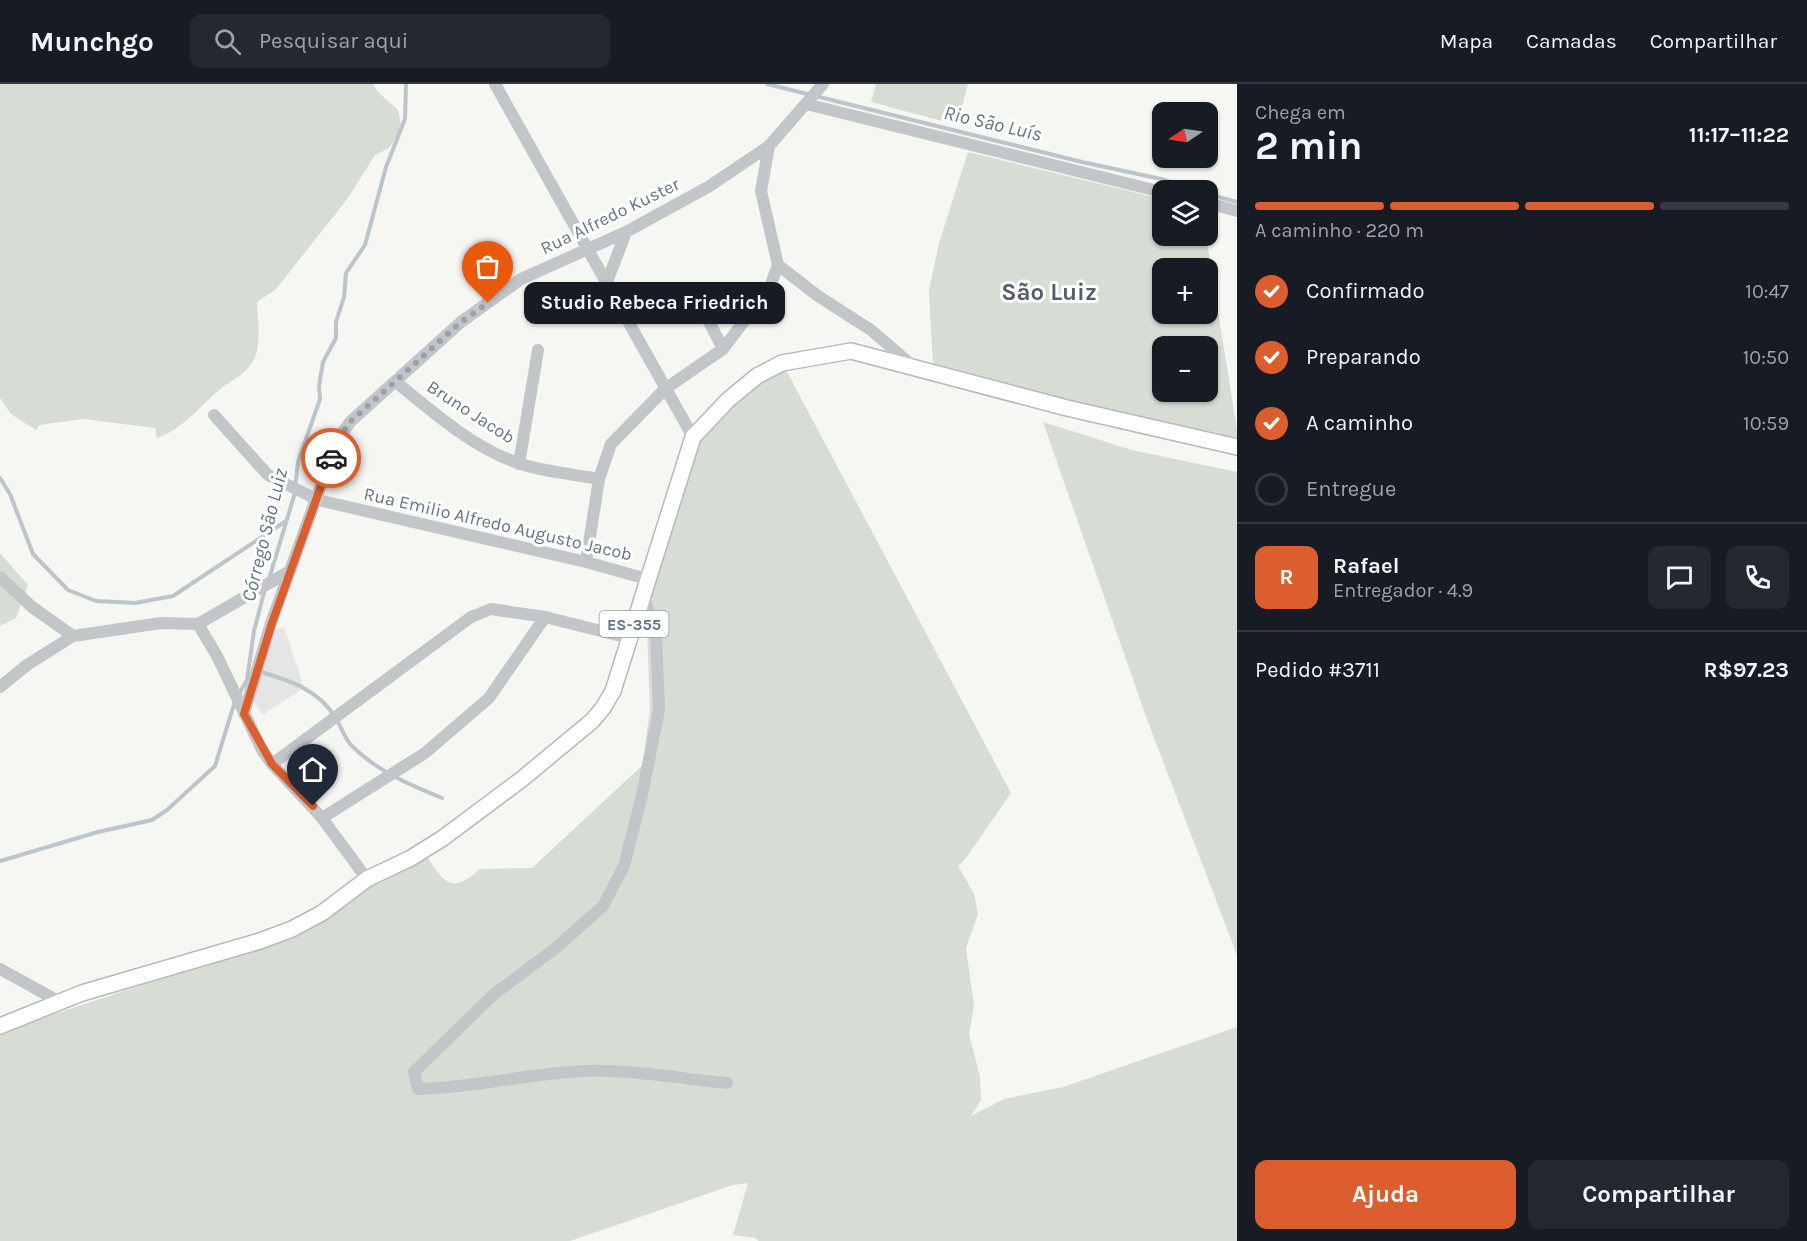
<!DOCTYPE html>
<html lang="pt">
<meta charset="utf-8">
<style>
body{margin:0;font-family:Karla,sans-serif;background:#242831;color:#f1f3f6;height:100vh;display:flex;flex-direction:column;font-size:22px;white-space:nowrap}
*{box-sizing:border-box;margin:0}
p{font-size:20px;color:#9ea1a6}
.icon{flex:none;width:33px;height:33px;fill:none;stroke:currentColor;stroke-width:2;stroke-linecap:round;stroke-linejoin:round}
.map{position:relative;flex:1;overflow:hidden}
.drawer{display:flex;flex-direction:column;background:#171b24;width:570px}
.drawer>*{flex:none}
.needle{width:39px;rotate:257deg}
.buttons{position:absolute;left:1152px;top:18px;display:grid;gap:12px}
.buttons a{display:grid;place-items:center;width:66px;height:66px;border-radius:12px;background:#171b24;box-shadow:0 2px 4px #0004;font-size:30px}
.pin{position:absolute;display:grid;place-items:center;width:51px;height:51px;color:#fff;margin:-62px -26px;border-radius:50% 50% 50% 0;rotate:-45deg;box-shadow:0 0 6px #0007}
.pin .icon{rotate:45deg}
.courier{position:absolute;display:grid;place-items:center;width:60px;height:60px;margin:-30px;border:4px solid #dc5d2d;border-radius:50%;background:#fff;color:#222;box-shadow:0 2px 8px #0007}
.bubble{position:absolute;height:42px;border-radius:12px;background:#171b24;box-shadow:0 2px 4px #0004;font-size:20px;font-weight:700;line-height:42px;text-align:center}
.overview em{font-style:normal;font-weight:700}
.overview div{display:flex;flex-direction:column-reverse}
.overview{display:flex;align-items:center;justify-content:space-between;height:102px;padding:0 18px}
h1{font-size:39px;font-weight:700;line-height:45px}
.bar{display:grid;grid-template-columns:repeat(4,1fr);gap:9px 6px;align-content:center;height:72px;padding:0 18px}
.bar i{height:8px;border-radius:4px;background:#363941}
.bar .current{background:#dc5d2d}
.bar p{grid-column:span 4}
.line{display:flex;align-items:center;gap:15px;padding:0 18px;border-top:2px solid #363941}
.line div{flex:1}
.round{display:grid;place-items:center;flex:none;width:63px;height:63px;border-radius:12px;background:#242831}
ol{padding:0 18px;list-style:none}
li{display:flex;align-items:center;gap:18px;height:66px}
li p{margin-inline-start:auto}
li .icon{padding:6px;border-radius:50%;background:#dc5d2d;color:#fff;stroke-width:4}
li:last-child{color:#9ea1a6}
li i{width:33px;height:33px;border:3px solid #363941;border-radius:50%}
.button{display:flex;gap:12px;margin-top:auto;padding:12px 18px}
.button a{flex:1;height:69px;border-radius:12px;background:#dc5d2d;color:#fff;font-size:24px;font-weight:700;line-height:69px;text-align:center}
.button a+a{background:#242831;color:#f1f3f6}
header{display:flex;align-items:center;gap:36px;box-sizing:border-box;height:84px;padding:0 30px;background:#171b24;border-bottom:2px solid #363941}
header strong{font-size:28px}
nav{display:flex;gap:33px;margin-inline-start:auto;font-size:21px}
.search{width:420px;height:54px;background:#242831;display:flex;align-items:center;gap:15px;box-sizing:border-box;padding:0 21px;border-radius:12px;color:#9ea1a6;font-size:22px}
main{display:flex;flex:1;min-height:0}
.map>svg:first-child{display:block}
</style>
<header>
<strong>Munchgo</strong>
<div class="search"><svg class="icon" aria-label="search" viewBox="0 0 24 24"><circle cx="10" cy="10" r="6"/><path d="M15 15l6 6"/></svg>Pesquisar aqui</div>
<nav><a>Mapa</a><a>Camadas</a><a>Compartilhar</a></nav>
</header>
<main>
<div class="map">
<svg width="1237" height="1157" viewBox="0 0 1237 1157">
<rect width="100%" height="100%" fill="#f6f6f3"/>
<!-- built -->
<path fill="#e4e5e4" d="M284,543L304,604L262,631L253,616L267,548Z"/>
<!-- green -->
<path fill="#d7ddd4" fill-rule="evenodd" d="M0,0H373L377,7L398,26L402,45L389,64L375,71L348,114L276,205L257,218C258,235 261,258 255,273C247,291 232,295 218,307C198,324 183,345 157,354L155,344L83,335L39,341L36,346L11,330L0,314Z
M876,0H968L957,41L871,18Z
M968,68L1162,115V152H1206L1237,346V372L1091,335L933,282L929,206L939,159ZM1162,184H1208V230H1162ZM1162,262H1208V308H1162Z
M786,286L1011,709L966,774L958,782L974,810L978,830L966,864L974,922L969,950L980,993L981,1016L971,1032L1004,1015L1063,1003L1237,943V1157H758L756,1154L733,1151L748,1099L733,1101L570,1157H0V948L278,856L343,811L427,772C445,801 452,810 480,785L532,784L647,677L645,660L650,627L647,543L655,473L682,383L711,333L759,296Z
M1043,338L1132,366L1237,388V871L1148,638Z
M0,469L28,501L16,534L0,542Z"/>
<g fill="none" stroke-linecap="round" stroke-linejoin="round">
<!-- stream -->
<path stroke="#bbc5ca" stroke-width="4" d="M767,0L1082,78L1161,95L1196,106
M1208,110L1237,118
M0,394L10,410L33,470L68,506L96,517L135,519L173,512L286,437
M269,495L294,412L298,378L320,315L319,302L323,278L336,254V238L344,213L346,189L365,161L386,83L405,35L406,0
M258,587C288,596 318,605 335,633C341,642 344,653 351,661C375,686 410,701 442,714
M239,610L247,596L254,547L265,505
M0,777L98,748L152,736L167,726L215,682L235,617"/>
<!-- major casing -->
<g stroke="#b5b9bd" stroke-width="18">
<path id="major" d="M0,942L82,909L260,857L292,845L322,829L367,795L411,774L443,754L522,695L592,637L603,624L613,607L693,353L728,316L757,292L782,279L851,267L1067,324L1237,363"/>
</g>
<!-- minor -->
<path stroke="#c2c6c9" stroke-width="12" d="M495,0L693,353
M823,0L769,62L761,107L778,181L818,212L871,246L913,282
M806,20L1162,108
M1208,119L1237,127
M607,198L626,148
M628,236L699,218L723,265
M396,298C431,327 475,365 518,379C544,388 573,390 599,395
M214,331L268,391L318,416L586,478L647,495
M519,380L538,266
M586,478L599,395L611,360L665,305L723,265L770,203L778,181
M0,493L32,523L73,552
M643,509L656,552L659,626L642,711L624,782L603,822L557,863L493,911L414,988L418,1005C474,1004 529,989 586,987C630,985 683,995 727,999
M198,540L290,487
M0,603L27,581L73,552L161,539L198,540L217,572L262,666L272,680L322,734L367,795
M244,630L271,539L337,357L350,338L461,238L521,195L626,148L708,103L769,62
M272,680L471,533L491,525L545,533L629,554
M322,734L425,669L489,614L545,533
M0,885L60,918"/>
<!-- major -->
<use href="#major" stroke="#fff" stroke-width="15"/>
</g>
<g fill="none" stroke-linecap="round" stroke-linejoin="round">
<!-- done -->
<path stroke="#98a2aa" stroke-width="6" stroke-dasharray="0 10.8" d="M331,374L337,357L350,338L461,238L488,219"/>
<!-- route -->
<path stroke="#dc5d2d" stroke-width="8" d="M313,722L272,680L244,630L272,539L331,374"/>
</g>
<g text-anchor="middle" stroke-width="6" stroke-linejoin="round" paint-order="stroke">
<!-- shield labels -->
<rect fill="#fff" stroke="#949ea8" stroke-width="1.5" x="599.5" y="527" width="69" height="26" rx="4.5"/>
<g font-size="16" font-weight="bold" fill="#667583">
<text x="634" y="546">ES-355</text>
</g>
<!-- street labels -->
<g font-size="18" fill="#667583" stroke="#fff">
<text transform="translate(610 132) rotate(-26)" y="6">Rua Alfredo Kuster</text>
<text transform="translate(471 328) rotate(33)" y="6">Bruno Jacob</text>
<text transform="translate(498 440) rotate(13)" y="6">Rua Emilio Alfredo Augusto Jacob</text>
</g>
<!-- water labels -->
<g font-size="20" font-style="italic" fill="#62767f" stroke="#fff">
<text transform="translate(993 39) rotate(13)" y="7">Rio São Luís</text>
<text transform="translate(264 451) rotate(-76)" y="7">Córrego São Luiz</text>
</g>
<!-- district labels -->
<g font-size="24" font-weight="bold" fill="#545e68" stroke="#fff">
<text x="1049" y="216">São Luiz</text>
</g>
</g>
</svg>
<div class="buttons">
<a><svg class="needle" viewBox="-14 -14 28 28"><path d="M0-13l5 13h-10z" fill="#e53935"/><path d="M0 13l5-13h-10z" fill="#9ea1a6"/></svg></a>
<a><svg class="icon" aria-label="layers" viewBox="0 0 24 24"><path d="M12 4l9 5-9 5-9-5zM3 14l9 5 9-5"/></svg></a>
<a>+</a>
<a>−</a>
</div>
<div class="pin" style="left:488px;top:219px;background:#ea580c"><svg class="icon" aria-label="bag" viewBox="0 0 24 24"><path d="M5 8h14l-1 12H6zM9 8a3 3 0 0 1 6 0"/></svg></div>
<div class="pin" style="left:313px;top:722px;background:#1f2937"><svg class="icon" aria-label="home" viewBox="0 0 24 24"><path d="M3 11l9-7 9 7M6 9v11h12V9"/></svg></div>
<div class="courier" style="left:331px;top:374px"><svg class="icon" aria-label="car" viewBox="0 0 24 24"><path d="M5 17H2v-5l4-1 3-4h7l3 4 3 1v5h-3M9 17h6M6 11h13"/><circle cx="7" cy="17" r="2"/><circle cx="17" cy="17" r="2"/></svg></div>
<div class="bubble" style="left:524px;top:198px;width:261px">Studio Rebeca Friedrich</div>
</div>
<section class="drawer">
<div class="overview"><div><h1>2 min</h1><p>Chega em</p></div><em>11:17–11:22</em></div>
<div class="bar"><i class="current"></i><i class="current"></i><i class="current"></i><i></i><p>A caminho · 220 m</p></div>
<ol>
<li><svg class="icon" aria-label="check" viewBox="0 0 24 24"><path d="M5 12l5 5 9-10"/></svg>Confirmado<p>10:47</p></li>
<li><svg class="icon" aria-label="check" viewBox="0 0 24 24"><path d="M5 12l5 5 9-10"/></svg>Preparando<p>10:50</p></li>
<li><svg class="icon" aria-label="check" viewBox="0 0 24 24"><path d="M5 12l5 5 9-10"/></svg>A caminho<p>10:59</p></li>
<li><i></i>Entregue</li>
</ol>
<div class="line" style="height:108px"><b class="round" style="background:#dc5d2d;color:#fff">R</b><div><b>Rafael</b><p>Entregador · 4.9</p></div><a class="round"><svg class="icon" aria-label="chat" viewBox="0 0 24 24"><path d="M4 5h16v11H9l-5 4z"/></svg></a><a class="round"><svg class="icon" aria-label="phone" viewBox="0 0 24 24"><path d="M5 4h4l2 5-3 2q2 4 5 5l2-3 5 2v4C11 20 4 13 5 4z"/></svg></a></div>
<div class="line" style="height:78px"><div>Pedido #3711</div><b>R$97.23</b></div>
<div class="button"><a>Ajuda</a><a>Compartilhar</a></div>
</section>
</main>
